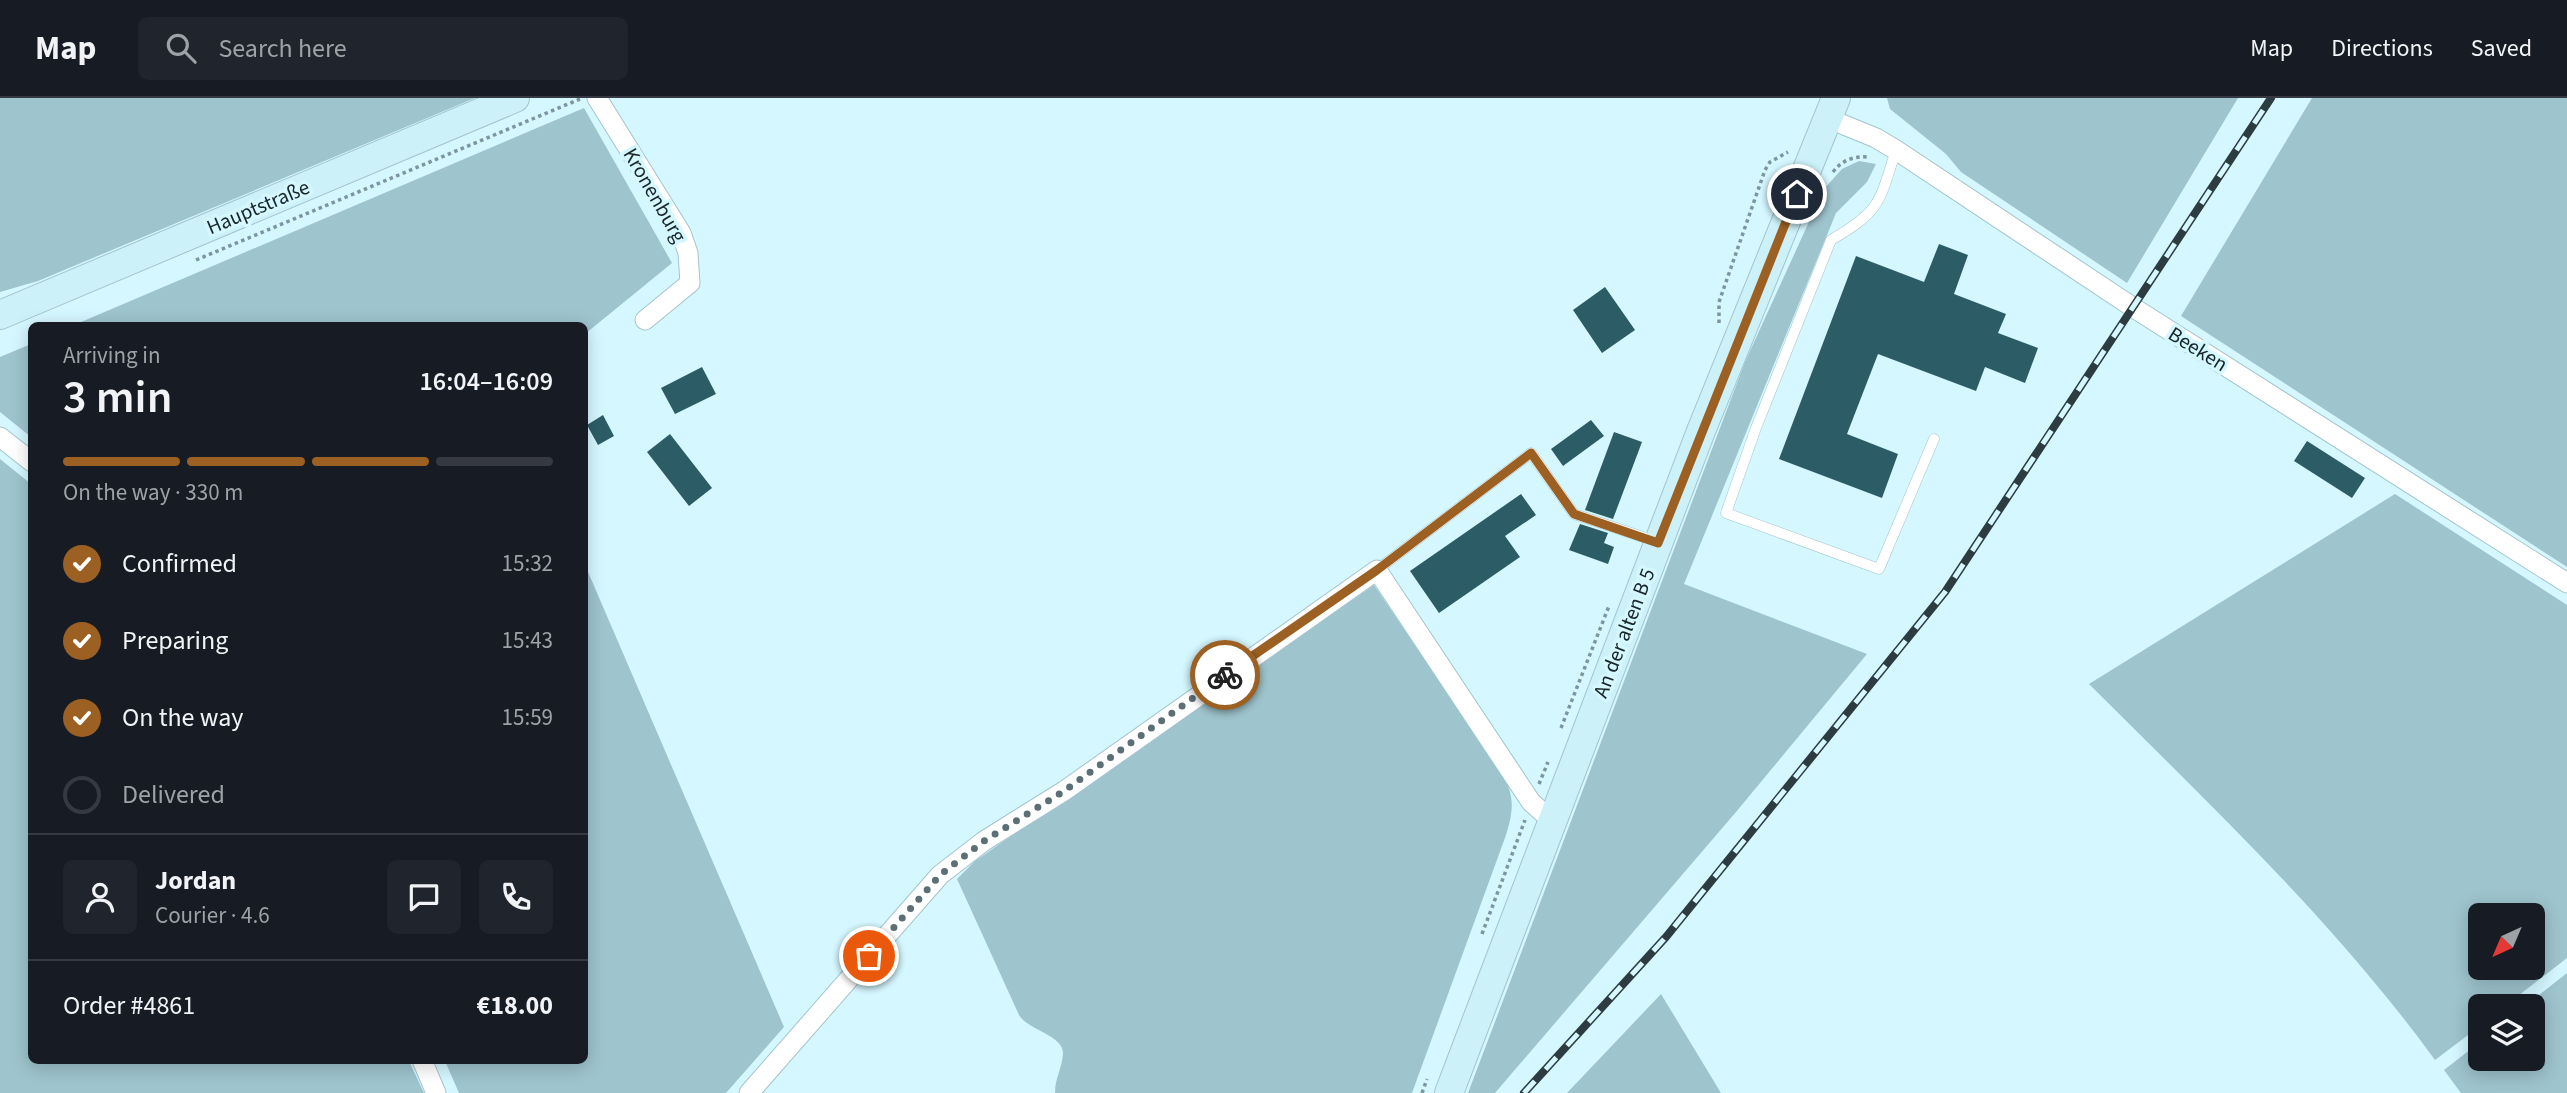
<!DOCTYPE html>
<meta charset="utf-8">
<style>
body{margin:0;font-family:"Source Sans 3",sans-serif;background:#20242c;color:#f1f3f6;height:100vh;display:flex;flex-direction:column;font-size:26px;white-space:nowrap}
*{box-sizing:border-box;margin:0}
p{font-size:23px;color:#9ea1a6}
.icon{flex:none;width:38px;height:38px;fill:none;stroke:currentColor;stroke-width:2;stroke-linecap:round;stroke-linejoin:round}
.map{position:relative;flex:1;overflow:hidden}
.side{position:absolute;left:28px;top:224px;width:560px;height:742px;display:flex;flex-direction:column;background:#171b24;border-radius:10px;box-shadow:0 4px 18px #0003}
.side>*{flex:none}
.needle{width:46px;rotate:224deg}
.fabs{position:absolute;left:2468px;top:805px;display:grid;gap:14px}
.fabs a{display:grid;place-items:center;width:77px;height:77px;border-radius:10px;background:#171b24;box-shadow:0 4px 18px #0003;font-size:35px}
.pin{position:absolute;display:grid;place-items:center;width:60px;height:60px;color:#fff;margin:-30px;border:4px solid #fff;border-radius:50%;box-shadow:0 2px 7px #0007}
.courier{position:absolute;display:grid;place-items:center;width:70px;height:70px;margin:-35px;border:5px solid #9c6122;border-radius:50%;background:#fff;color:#222;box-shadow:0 2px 9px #0007}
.summary em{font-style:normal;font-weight:600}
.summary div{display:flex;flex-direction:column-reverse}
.summary{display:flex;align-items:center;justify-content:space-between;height:119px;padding:0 35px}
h1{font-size:46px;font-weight:600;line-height:52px}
.bar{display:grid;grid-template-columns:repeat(4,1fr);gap:10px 7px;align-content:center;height:84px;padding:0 35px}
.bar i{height:9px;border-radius:5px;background:#363941}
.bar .on{background:#9c6122}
.bar p{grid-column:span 4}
.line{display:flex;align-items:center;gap:18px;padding:0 35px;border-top:2px solid #363941}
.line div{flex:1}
.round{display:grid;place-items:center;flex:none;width:74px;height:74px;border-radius:10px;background:#20242c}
ol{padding:0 35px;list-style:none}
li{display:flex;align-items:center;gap:21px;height:77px}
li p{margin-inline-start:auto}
li .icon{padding:7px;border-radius:50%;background:#9c6122;color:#fff;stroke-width:4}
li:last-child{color:#9ea1a6}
li i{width:38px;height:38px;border:4px solid #363941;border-radius:50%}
header{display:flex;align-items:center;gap:42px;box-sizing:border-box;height:98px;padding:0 35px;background:#171b24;border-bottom:2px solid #363941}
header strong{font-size:33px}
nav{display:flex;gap:38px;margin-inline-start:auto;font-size:24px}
.search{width:490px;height:63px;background:#20242c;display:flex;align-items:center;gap:18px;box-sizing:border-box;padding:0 24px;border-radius:10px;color:#9ea1a6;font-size:26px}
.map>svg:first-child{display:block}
</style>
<header>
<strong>Map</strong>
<div class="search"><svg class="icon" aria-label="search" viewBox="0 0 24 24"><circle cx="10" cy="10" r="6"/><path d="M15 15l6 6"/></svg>Search here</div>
<nav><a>Map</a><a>Directions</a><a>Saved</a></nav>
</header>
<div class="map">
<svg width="2567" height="995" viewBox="0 0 2567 995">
<rect width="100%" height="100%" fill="#d5f7ff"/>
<!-- green -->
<path fill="#9ec4cd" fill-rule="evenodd" d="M0,0H475L38,183L0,194Z
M1887,0H2238L2127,185L1961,74L1946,56L1890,11Z
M2312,0H2567V469L2181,218Z
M584,10L672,165L585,236L584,228L74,227Z
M1859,63L1876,66L1867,84L1836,115L1684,486L1867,556L1736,714L1495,995H1468L1745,264L1824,91L1842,71Z
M31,246V339L0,314V259Z
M0,361L31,386L32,962L409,963L424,995H0Z
M2395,396L2567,507V860L2505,908H2480V928L2435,962C2334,823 2210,707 2089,586ZM2480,817H2532V870H2480Z
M585,467L784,929L726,995H459L445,963L584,962Z
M1374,487L1504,679C1515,700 1513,714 1506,737L1412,995H1055C1055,980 1062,970 1063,956C1064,937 1029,933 1019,917L957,781L975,763Z
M2567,875V995H2461L2444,972L2480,944V961H2532V908H2525Z
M1661,896L1721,995H1567Z"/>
<!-- building -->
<path fill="#2c5d67" d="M1939,146L1968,157L1954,196L2006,216L1998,235L2038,250L2025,285L1985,269L1976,293L1878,256L1847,336L1898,356L1882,400L1779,361L1856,158L1924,184Z
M1605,189L1635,232L1602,255L1573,212Z
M702,269L716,296L675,316L661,290Z
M603,317L614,338L598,347L587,327Z
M1591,322L1604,338L1563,368L1551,351Z
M1614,334L1642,344L1613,421L1585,412Z
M670,336L712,390L689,408L647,354Z
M2307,343L2365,380L2352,400L2294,363Z
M1521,396L1536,417L1505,438L1520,459L1439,515L1410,473Z
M1580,426L1608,435L1604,445L1614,449L1608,466L1569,452Z"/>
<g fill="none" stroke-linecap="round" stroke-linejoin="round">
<!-- lane casing -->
<g stroke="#a3c4cc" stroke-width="11">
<path id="lane" d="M1896,52C1879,105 1881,113 1831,142L1756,330L1726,415L1879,471L1934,341
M1377,472L1531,355L1574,416L1658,444"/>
</g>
<!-- street casing -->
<g stroke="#a3c4cc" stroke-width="21">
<path id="street" d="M597,0L681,135L688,155L690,185L645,222
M1827,20L1876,40L1896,52L2134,210L2567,485
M0,339L32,364
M422,962L436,995
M749,995L940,777L984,743L1064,693L1377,472L1531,704L1552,723"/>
</g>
<!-- secondary casing -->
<g stroke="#a3c4cc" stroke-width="30">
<path id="secondary" d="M0,217L515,0
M1449,995L1701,333L1836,0"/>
</g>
<!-- path -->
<path stroke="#7d969b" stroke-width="3.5" stroke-dasharray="3.5 3.5" stroke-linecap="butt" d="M1833,74C1842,62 1854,58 1868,59
M196,162L580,1
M1719,225V204L1765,72L1770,64L1788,54
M1561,630L1609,508
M1539,686L1548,664
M1482,836L1525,722
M1422,995L1427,981"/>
<!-- lane -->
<use href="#lane" stroke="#fff" stroke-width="10"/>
<!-- street -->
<use href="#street" stroke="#fff" stroke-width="19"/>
<!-- secondary -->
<use href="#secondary" stroke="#ccf1f8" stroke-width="28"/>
<!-- rail casing -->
<g stroke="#2d3c40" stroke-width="8">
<path id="rail" d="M1524,995L1666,839L1945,494L2271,0"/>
</g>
<!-- rail -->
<use href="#rail" stroke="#d5f7ff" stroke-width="5" stroke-dasharray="16" stroke-linecap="butt"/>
</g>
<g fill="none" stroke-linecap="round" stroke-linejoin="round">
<!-- done -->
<path stroke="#5b6f74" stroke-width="7" stroke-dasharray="0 12.6" d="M869,858L940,777L984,743L1064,693L1225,577"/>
<!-- route -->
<path stroke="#9c6122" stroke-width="9" d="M1225,577L1377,472L1531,355L1574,416L1658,445L1797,96"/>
</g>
<g text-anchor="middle" stroke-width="7" stroke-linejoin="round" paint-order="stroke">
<!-- street labels -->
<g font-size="21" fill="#192629" stroke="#d5f7ff">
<text transform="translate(655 97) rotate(60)" y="7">Kronenburg</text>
<text transform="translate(258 109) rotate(-23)" y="7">Hauptstraße</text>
<text transform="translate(2198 251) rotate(32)" y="7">Beeken</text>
<text transform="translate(1624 535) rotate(-69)" y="7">An der alten B 5</text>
</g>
</g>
</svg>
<div class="fabs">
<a><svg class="needle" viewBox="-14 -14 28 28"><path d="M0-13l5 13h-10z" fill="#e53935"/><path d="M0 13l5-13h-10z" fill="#9ea1a6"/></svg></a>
<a><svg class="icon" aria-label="layers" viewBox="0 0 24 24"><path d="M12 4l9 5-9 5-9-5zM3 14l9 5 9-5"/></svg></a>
</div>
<div class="pin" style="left:869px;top:858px;background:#ea580c"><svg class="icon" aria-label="bag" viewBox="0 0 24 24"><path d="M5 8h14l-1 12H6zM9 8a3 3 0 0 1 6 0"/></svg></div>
<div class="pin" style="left:1797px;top:96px;background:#1f2937"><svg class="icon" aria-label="home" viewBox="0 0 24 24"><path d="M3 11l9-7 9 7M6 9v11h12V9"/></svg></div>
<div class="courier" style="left:1225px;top:577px"><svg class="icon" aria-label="bike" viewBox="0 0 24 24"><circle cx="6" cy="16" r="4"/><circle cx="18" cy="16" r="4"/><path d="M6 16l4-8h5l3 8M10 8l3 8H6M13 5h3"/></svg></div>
<section class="side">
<div class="summary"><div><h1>3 min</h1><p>Arriving in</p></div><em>16:04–16:09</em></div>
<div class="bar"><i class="on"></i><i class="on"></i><i class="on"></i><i></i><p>On the way · 330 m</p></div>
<ol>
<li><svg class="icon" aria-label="check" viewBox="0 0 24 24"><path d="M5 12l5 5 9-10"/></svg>Confirmed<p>15:32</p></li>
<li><svg class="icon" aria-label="check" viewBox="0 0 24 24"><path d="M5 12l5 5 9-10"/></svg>Preparing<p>15:43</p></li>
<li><svg class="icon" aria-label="check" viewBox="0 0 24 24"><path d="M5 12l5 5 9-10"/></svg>On the way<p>15:59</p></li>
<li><i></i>Delivered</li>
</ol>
<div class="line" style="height:126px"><a class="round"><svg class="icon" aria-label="person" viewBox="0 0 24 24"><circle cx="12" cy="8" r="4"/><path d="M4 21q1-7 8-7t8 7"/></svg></a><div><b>Jordan</b><p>Courier · 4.6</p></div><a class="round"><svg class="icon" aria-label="chat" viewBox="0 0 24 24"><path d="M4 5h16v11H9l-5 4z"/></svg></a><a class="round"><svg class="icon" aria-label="phone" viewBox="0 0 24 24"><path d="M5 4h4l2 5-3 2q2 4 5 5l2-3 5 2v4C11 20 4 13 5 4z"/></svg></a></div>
<div class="line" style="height:91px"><div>Order #4861</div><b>€18.00</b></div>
</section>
</div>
